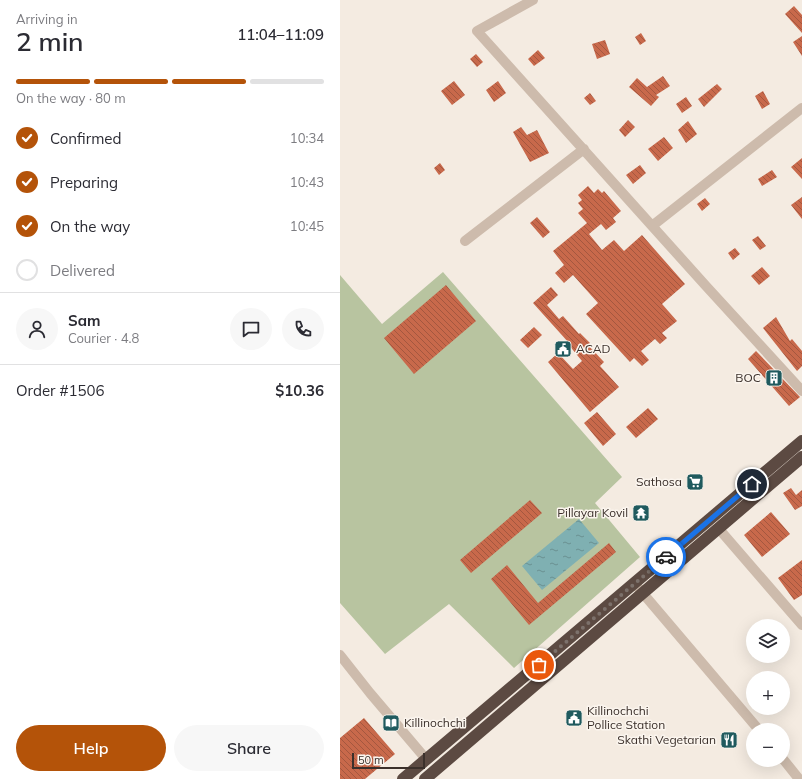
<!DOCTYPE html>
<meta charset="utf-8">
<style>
body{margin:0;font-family:Mulish,sans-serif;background:#f7f7f7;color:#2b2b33;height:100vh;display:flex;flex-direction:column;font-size:15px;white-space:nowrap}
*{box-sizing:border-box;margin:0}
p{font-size:13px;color:#7c7c81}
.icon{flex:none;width:22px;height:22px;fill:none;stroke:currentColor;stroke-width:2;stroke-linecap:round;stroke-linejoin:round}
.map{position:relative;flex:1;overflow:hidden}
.side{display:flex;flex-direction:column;background:#fff;width:340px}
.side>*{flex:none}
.buttons{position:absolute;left:406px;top:619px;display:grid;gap:8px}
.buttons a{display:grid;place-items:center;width:44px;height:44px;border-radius:50%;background:#fff;box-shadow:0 4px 16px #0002;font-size:20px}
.scale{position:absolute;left:12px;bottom:10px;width:73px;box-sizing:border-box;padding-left:4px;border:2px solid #3b302b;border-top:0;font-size:11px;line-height:14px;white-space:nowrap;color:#3b302b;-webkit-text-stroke:3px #fbf5ee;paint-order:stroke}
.pin{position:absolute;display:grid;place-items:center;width:34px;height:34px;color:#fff;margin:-17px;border:2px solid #fff;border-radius:50%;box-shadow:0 1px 4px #0007}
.courier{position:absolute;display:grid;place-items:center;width:40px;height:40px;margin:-20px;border:3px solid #1a73e8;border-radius:50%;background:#fff;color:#222;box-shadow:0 1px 5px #0007}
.overview em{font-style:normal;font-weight:600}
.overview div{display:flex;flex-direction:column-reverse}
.overview{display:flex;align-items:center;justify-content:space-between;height:68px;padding:0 16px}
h1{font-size:26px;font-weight:600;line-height:30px}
.bar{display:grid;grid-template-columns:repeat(4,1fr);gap:6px 4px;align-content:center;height:48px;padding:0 16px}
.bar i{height:5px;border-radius:3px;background:#e1e1e2}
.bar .active{background:#b45309}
.bar p{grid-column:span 4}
.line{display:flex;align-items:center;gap:10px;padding:0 16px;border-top:1px solid #e1e1e2}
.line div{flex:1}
.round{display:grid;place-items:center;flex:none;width:42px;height:42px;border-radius:21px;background:#f7f7f7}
ol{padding:0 16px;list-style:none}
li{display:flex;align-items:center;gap:12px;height:44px}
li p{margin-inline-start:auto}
li .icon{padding:4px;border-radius:50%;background:#b45309;color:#fff;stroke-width:4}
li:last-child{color:#7c7c81}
li i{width:22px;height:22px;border:2px solid #e1e1e2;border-radius:50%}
.action{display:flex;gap:8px;margin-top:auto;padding:8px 16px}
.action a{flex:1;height:46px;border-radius:24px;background:#b45309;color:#fff;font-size:16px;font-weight:600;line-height:46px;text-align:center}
.action a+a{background:#f7f7f7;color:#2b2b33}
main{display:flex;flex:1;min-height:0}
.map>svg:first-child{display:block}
</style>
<main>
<section class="side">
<div class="overview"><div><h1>2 min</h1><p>Arriving in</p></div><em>11:04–11:09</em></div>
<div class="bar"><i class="active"></i><i class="active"></i><i class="active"></i><i></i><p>On the way · 80 m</p></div>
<ol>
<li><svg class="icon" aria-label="check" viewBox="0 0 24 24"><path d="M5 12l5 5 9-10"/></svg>Confirmed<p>10:34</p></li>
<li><svg class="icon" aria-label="check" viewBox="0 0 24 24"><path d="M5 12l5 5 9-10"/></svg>Preparing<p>10:43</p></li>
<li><svg class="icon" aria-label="check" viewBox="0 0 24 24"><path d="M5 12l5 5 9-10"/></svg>On the way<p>10:45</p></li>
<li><i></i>Delivered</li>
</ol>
<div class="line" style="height:72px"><a class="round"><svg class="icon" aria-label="person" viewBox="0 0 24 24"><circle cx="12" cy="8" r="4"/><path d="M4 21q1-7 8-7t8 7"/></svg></a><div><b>Sam</b><p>Courier · 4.8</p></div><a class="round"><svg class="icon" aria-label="chat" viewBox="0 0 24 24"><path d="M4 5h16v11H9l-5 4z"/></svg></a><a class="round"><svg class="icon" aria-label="phone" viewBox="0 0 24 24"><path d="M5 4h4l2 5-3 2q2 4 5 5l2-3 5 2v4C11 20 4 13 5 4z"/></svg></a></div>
<div class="line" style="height:52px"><div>Order #1506</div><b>$10.36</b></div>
<div class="action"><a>Help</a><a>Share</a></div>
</section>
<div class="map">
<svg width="462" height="779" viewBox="0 0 462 779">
<defs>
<pattern id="water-ripples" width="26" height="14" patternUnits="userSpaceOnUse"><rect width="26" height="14" fill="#7fb0b2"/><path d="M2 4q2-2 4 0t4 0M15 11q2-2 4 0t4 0" fill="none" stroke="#699091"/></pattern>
<pattern id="building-back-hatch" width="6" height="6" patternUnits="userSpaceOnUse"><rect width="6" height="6" fill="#c8694b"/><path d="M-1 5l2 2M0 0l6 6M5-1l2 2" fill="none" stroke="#a4573f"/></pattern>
</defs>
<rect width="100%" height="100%" fill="#f4ebe1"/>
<!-- garden -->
<path fill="#b8c4a0" d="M103,272L282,477L255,503L300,557L174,668L109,604L45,654L0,603V275L42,324Z"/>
<!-- water -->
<path fill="url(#water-ripples)" d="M239,519L259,543L202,590L182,566Z"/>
<!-- building -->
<path fill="url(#building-back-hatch)" d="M454,6L462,15V33L445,14Z
M301,33L306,41L300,45L295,37Z
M462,36V56L453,42Z
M265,40L270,54L257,59L252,44Z
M198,50L205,58L194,66L188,59Z
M136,54L143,62L137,67L130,59Z
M323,76L330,86L316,95L319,97L311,106L289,87L297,78L307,87Z
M114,81L125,95L112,105L101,91Z
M158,81L166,93L154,102L146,90Z
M377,84L382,89L364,107L358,99Z
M423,91L430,104L422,109L415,96Z
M250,93L256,101L250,105L244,98Z
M346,97L352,106L342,113L336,104Z
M288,120L295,127L285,137L279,130Z
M348,121L357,134L346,143L338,130Z
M181,127L187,135L197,130L209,153L190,162L173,132Z
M324,137L333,148L318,161L308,149Z
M462,158V179L451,167Z
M100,163L105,170L99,175L94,168Z
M300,165L306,173L293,184L286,175Z
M432,170L437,177L422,186L418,179Z
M248,186L254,193L258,189L262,193L264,191L281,211L273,218L276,222L266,230L261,224L249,234L262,250L274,240L284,251L302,235L345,284L322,304L337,321L322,333L327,338L320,344L315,339L301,351L309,360L302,366L294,358L290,362L246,314L258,303L233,275L224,283L215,273L224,265L213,251L247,223L238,213L243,209L238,203L242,200L238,195Z
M462,197V219L451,205Z
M365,198L370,204L362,211L357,204Z
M197,217L210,232L203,238L190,223Z
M418,236L426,246L420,250L412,240Z
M395,248L400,254L393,260L388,253Z
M422,267L430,276L419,285L411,276Z
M106,285L136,321L74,374L44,338Z
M211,287L218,295L207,305L219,319L223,316L239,334L240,333L250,343L248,345L264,362L260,366L279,387L250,412L208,362L218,353L233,369L242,361L228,344L229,343L193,303Z
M436,317L450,341L452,339L462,351V366L457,371L423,328Z
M194,327L202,335L188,348L180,340Z
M416,351L460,397L449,406L408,359Z
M308,408L318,419L296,438L286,427Z
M257,412L276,434L263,446L244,423Z
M451,488L456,495L462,490V506L455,510L443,493Z
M190,500L202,513L131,573L120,560Z
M431,512L450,534L422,557L404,535Z
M269,543L276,552L189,625L151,579L167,565L198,603Z
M462,560V595L454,600L438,578Z
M24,718L55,754L25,779H0V738Z"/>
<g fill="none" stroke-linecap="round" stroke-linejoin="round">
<!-- street -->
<path stroke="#cdbbac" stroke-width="10" d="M193,0L137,31L366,286L462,391
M312,226L462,108
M125,241L244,149
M379,529L462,625
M295,584L419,730
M0,655L30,693L86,759
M443,759L459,779"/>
<!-- highway -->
<path stroke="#5c4a42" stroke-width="12" d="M63,779L462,441
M85,779L462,457"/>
</g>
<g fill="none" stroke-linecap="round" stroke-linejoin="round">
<!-- done -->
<path stroke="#7c716b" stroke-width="4" stroke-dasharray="0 7.2" d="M199,665L326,557"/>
<!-- route -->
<path stroke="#1a73e8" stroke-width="5" d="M326,557L412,484"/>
</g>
<!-- icons -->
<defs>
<g id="civic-square" transform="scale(0.9)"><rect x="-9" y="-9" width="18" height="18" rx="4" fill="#1f5a5e" stroke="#fbf5ee"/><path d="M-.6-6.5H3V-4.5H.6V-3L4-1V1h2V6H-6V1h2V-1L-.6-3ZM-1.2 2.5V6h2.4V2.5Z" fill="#fff"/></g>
<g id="building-square" transform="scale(0.9)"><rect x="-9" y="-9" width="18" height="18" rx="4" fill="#1f5a5e" stroke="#fbf5ee"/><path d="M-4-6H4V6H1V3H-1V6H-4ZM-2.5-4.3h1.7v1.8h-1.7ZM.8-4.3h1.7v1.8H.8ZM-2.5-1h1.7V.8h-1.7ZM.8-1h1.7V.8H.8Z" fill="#fff"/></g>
<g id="supermarket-square" transform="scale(0.9)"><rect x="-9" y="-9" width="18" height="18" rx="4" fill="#1f5a5e" stroke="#fbf5ee"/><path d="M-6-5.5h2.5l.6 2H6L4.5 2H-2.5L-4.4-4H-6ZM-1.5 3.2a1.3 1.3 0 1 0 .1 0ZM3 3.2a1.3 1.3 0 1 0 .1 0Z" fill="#fff"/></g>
<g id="temple-square" transform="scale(0.9)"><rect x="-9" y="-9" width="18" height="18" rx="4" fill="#1f5a5e" stroke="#fbf5ee"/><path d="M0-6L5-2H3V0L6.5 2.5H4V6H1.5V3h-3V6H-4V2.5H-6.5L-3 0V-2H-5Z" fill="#fff"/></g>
<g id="library-square" transform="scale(0.9)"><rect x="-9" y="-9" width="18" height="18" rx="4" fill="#1f5a5e" stroke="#fbf5ee"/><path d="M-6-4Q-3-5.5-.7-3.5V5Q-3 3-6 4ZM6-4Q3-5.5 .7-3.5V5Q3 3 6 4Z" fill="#fff"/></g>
<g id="restaurant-square" transform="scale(0.9)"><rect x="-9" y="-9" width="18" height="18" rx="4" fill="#1f5a5e" stroke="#fbf5ee"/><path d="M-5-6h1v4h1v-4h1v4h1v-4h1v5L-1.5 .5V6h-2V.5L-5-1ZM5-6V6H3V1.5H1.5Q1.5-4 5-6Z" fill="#fff"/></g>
</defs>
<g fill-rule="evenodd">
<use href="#civic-square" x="223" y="349"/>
<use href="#building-square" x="434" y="378"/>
<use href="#supermarket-square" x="355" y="482"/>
<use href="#temple-square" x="301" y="513"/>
<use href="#civic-square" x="234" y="718"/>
<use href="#library-square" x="51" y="723"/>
<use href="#restaurant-square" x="389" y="740"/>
</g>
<g text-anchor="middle" stroke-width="3" stroke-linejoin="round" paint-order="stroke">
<!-- poi labels -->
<g font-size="12" fill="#3b302b" stroke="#fbf5ee" text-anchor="end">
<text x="236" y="353" text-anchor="start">ACAD</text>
<text x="421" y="382">BOC</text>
<text x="342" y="486">Sathosa</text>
<text x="288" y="517">Pillayar Kovil</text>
<text x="247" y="715" text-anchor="start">Killinochchi<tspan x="247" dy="14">Pollice Station</tspan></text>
<text x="64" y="727" text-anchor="start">Killinochchi</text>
<text x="376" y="744">Skathi Vegetarian</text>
</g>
</g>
</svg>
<div class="buttons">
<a><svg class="icon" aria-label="layers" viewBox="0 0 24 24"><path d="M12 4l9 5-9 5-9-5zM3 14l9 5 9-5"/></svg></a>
<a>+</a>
<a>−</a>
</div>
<div class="scale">50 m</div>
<div class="pin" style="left:199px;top:665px;background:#ea580c"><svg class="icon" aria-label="bag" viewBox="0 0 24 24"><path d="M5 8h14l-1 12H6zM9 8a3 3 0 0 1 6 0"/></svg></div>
<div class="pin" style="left:412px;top:484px;background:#1f2937"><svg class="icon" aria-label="home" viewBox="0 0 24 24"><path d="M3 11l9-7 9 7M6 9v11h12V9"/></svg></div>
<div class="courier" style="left:326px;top:557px"><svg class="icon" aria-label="car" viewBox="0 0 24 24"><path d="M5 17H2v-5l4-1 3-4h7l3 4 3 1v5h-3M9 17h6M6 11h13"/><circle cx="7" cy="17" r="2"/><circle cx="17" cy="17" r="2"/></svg></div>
</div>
</main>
